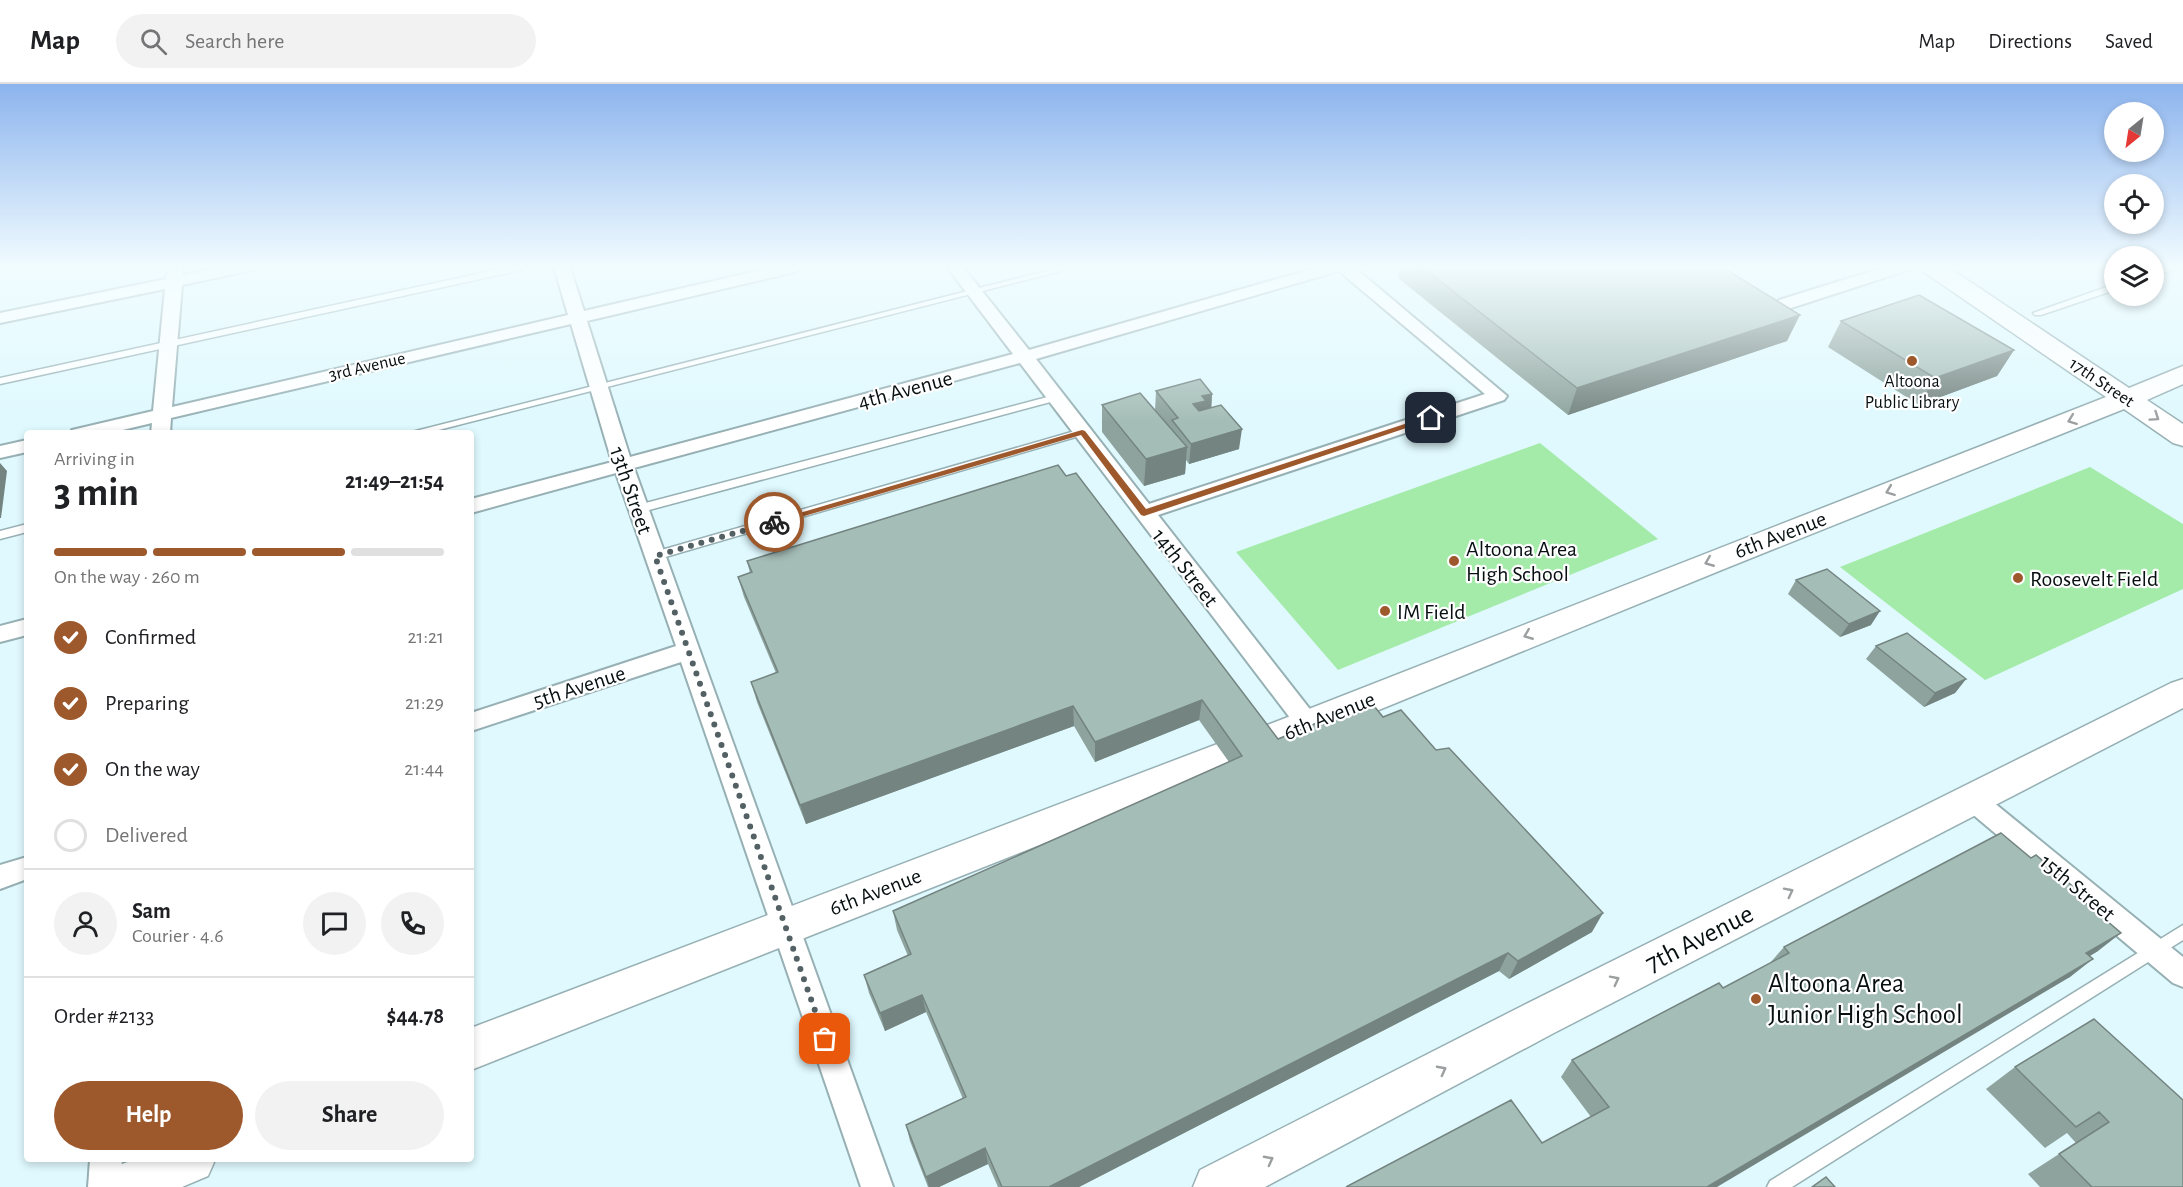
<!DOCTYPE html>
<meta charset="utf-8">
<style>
body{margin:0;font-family:"Alegreya Sans",sans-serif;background:#f2f2f2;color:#202124;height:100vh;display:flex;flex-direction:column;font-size:22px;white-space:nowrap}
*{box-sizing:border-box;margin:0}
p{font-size:20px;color:#757577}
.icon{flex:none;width:33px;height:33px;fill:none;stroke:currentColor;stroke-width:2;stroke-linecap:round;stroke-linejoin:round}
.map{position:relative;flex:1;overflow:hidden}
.sheet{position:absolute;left:24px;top:346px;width:450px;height:732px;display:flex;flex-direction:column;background:#fff;border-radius:6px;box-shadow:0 3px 9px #0003}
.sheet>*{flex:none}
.needle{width:39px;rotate:210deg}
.controls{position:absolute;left:2104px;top:18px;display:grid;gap:12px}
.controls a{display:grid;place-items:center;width:60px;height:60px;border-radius:50%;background:#fff;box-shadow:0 3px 9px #0003;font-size:30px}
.pin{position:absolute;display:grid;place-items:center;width:51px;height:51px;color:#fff;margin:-26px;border-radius:12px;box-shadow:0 3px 9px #0006}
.courier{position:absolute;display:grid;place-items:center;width:60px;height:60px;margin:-30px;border:4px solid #9d582c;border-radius:50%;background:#fff;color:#222;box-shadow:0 2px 8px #0007}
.summary em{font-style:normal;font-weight:700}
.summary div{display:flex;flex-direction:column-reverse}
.summary{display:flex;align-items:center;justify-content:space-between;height:102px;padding:0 30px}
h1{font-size:39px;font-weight:700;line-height:45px}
.bar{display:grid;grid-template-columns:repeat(4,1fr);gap:9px 6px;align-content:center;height:72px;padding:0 30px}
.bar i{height:8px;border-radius:4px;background:#e0e0e0}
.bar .current{background:#9d582c}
.bar p{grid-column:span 4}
.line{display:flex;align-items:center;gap:15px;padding:0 30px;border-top:2px solid #e0e0e0}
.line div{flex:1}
.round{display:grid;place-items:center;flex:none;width:63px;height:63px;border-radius:32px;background:#f2f2f2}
ol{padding:0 30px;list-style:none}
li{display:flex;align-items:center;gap:18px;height:66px}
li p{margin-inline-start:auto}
li .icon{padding:6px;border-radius:50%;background:#9d582c;color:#fff;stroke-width:4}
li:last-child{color:#757577}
li i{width:33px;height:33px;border:3px solid #e0e0e0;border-radius:50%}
.button{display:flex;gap:12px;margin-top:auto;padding:12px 30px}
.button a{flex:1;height:69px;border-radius:36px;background:#9d582c;color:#fff;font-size:24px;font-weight:700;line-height:69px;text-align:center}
.button a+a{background:#f2f2f2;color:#202124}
header{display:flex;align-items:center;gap:36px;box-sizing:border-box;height:84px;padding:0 30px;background:#fff;border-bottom:2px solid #e0e0e0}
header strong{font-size:28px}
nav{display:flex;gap:33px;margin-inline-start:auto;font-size:21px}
.search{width:420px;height:54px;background:#f2f2f2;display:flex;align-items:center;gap:15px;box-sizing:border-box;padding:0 21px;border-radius:33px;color:#757577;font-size:22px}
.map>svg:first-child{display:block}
</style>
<header>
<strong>Map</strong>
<div class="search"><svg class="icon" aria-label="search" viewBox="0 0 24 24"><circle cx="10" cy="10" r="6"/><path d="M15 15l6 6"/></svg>Search here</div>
<nav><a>Map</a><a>Directions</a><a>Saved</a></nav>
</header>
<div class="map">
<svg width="2183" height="1103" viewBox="0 0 2183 1103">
<rect width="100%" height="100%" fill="#dff9fe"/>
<!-- green -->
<path fill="#a4ebaa" d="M1540,359L1658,455L1338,586L1236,468Z
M2090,383L2183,440V505L1985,596L1840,483Z"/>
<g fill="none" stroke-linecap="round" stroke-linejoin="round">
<!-- lane casing -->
<g stroke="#97b0b4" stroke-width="3">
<path id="lane" d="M509,183H525L521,186L0,300V294Z
M1062,183H1077L423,350H404Z
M2166,183H2179L2154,193V187Z
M2115,200V206L2041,231H2035L2033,229Z
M1055,311L1058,312V316L638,429L633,425L638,421Z
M1082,345L1087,348L1086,350L655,476L649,472L651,469Z
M27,440V448L0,455V447Z
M2183,841V856L1792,1103H1767L1770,1097Z"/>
</g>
<!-- street casing -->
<g stroke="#97b0b4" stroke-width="4">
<path id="street" d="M168,183H182L183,191L223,183H255L253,186L182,201L172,323L568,231L554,183H570L584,227L774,183H803L795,188L587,237L630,373L1013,270L947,183H963L1029,266L1319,183H1354L1507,312L1504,316L1158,431L1316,633L1320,640L1316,647L1308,649L1300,647L1020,279L634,384L893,1103H861L681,578L471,647V629L676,562L616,389L471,429V415L612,378L571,240L171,334L170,350H151L152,339L106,350H70L72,346L153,327L165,205L0,239V229L166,195ZM1339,187L1485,310L1149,420L1036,275Z
M1885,183H1910L1908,186L1791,224H1779L1777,220L1779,216Z
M27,356V368L0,374V362Z
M27,535V551L0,558V542Z
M1973,706L1982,709L2183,873V903L2173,899L1964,723L1960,716L1964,709Z
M27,773V795L0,805V781Z
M90,1076H122L120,1103H88Z"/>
</g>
<!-- primary casing -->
<g stroke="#97b0b4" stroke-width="3">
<path id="primary" d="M1920,183H1948L2129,304L2183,282V300L2147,316L2183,340V362L2173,359L2124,325L1724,485L1320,650L471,986V944L1296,630L2106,313L1924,188Z
M2183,595V624L1552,950L1265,1103H1193L1200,1086L1522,922L2171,599Z
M133,1076H215L208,1092L182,1103H99L106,1086Z"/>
</g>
<!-- lane -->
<use href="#lane" fill="#fff" fill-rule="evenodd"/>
<!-- street -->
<use href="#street" fill="#fff" fill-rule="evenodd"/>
<!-- primary -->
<use href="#primary" fill="#fff" fill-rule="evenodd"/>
</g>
<!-- wall -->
<path fill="#8ea39d" d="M1400,183H1722L1787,257L1568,331L1398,194Z
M1841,237L2014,266L1997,292L1919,321L1828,263Z
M1156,307L1212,310L1211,324L1239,365L1189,380L1186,376L1185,390L1144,402L1102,348V321L1155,327Z
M1066,392L1278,655L1383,633L1592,848L1509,895L1499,887L1079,1103H998L988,1080L939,1103H928L910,1057L906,1041L963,1015L926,928L885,947L869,909L864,891L908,872L897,846L893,827L1229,678L1199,636L1095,678L1074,642L806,740L757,618L751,598L776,589L744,513L738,493L750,489L747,477Z
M1796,496L1871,541L1840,553L1788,510Z
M1876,562L1966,595L1955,609L1924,623L1866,575Z
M2031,774L2080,814L2098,867L2090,872L2070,893L1542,1059L1591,1033L1561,993L1572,976L1723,904L1770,879L1784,863Z
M2094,935L2183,1103H2040L2028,1090L2076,1059L2067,1049L2045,1064L1986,1005L2015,983Z"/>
<!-- shaded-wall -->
<path fill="#748480" d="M1800,231L1787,257L1568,331L1577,304Z
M2014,266L1997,292L1919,321L1935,294Z
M1212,310L1211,330L1191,340L1193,320L1202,312Z
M1242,345L1239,365L1189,380L1191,360Z
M1187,363L1185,390L1144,402L1146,375Z
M0,379L7,387L1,434H0Z
M1880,527L1871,541L1840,553L1849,540Z
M1966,595L1955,609L1924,623L1935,609Z
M1202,616L1199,636L1095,678V658Z
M1073,622L1074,642L806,740L800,721Z
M1603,829L1592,848L1509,895L1518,877Z
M2121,849L2098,867L2064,887L2086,869Z
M1508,869L1499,887L1079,1103H1049Z
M2093,875L2070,893L1717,1103H1707Z
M922,911L926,928L885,947L880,929Z
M985,1064L988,1080L939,1103H929L926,1093Z"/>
<!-- building -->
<path fill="#a5bdb7" stroke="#748480" stroke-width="1.5" d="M1422,183H1722L1800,231L1577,304Z
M1919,211L2014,266L1935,294L1841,237Z
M1200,295L1212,310L1202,312L1206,317L1193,320L1199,327L1221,321L1242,345L1191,360L1172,336L1178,334L1156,307Z
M1140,309L1187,363L1146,375L1102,321Z
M1058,381L1066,392L1076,389L1278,655L1370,617L1383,633L1401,626L1436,666L1449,664L1603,829L1518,877L1508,869L1049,1103H1002L985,1064L926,1093L906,1041L966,1013L922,911L880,929L864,891L911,870L893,827L1242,672L1202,616L1095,658L1073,622L800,721L751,598L778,588L738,493L752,488L747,477Z
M1827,485L1880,527L1849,540L1796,496Z
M1907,549L1966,595L1935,609L1876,562Z
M2001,749L2031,774L2036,771L2083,811L2079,813L2121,849L2086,869L2093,875L1707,1103H1346L1511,1016L1542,1059L1609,1023L1572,976L1719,899L1723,904L1789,869L1784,863Z
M2094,935L2183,1016V1103H2092L2059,1070L2109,1038L2099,1028L2076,1043L2015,983Z
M1826,1093L1835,1103H1812Z"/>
<!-- one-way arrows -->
<defs><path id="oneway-chevron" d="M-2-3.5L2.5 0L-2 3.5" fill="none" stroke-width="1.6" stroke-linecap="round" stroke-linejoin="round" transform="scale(1.5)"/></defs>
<g stroke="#9c9fa0">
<use href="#oneway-chevron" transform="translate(2155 333) rotate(34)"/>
<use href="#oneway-chevron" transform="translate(2072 336) rotate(159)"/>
<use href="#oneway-chevron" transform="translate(1890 407) rotate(159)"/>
<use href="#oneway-chevron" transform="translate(1709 478) rotate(158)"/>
<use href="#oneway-chevron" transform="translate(1528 551) rotate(158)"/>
<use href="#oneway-chevron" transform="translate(1789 808) rotate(-27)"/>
<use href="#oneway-chevron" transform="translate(1615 896) rotate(-27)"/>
<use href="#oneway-chevron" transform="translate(1442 986) rotate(-28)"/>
<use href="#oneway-chevron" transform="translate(1269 1076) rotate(-28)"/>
</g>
<!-- sky -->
<linearGradient id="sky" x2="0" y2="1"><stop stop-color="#8db4ee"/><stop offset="0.54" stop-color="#f1fcff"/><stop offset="1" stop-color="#f1fcff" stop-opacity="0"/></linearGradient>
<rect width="2183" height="338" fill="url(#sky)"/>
<!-- route -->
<path fill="#9d582c" d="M1429,332L1436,334L1144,432L1141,431L1081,351L777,440L769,438L1082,346L1085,347L1146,425Z"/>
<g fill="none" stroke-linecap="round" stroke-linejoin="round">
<!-- done -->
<path stroke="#536164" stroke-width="6" stroke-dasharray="0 10.8" d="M774,438L655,472L825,955"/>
</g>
<!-- markers -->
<g fill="#9d582c" stroke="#fff" stroke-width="2">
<circle cx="1912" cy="277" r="6"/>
<circle cx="1454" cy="477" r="6"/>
<circle cx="2018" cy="494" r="6"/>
<circle cx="1385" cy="527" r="6"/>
<circle cx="1756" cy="915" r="6"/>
</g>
<g text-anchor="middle" stroke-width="4.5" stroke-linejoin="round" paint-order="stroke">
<!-- far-street labels -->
<g font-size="18" fill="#070f11" stroke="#fff">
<text transform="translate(367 282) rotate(-13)" y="6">3rd Avenue</text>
<text transform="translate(2102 298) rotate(34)" y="6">17th Street</text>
</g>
<!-- far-poi labels -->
<g font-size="18" fill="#070f11" stroke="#fff">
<text x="1912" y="303">Altoona<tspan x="1912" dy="21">Public Library</tspan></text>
</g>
<!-- street labels -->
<g font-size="22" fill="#070f11" stroke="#fff">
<text transform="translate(905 305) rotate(-15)" y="8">4th Avenue</text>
<text transform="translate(632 406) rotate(71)" y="8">13th Street</text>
<text transform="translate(1780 450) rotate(-21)" y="8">6th Avenue</text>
<text transform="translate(1186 483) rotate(52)" y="8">14th Street</text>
<text transform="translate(579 602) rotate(-18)" y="8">5th Avenue</text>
<text transform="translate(1329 631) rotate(-22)" y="8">6th Avenue</text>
<text transform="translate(2078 803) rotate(40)" y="8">15th Street</text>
<text transform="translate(875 807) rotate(-21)" y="8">6th Avenue</text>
</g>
<!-- poi labels -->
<g font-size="22" fill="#070f11" stroke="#fff" text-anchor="start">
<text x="1466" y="472">Altoona Area<tspan x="1466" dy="25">High School</tspan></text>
<text x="2030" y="502">Roosevelt Field</text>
<text x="1397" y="535">IM Field</text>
</g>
<!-- near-street labels -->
<g font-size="27" fill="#070f11" stroke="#fff">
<text transform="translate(1699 854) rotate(-27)" y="9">7th Avenue</text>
</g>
<!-- near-poi labels -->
<g font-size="27" fill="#070f11" stroke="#fff" text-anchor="start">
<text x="1768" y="908">Altoona Area<tspan x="1768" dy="31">Junior High School</tspan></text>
</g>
</g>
</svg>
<div class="controls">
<a><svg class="needle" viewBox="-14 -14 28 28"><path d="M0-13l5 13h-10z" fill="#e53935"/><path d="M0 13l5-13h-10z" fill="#757577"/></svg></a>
<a><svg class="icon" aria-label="locate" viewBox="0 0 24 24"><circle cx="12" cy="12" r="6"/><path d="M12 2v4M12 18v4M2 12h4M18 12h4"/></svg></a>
<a><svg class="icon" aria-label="layers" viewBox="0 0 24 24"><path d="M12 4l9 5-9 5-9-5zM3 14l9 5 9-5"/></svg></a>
</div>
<div class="pin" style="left:825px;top:955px;background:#ea580c"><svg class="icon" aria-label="bag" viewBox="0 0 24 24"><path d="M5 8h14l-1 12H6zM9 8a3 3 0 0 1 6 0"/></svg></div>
<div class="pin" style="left:1431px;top:334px;background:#1f2937"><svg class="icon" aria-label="home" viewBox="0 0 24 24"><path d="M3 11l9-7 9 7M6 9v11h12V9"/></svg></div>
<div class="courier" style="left:774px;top:438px"><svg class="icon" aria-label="bike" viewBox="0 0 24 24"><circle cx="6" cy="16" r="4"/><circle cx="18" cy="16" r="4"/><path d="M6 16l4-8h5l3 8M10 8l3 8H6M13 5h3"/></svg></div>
<section class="sheet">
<div class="summary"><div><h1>3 min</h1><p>Arriving in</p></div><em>21:49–21:54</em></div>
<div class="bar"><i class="current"></i><i class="current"></i><i class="current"></i><i></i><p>On the way · 260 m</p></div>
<ol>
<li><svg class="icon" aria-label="check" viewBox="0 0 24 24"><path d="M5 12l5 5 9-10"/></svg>Confirmed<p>21:21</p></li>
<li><svg class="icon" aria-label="check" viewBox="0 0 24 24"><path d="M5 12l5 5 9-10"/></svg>Preparing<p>21:29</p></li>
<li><svg class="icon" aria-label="check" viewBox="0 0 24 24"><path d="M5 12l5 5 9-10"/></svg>On the way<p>21:44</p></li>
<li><i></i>Delivered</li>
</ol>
<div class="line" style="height:108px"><a class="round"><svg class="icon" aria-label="person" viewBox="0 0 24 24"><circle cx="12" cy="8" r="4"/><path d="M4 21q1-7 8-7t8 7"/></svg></a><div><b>Sam</b><p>Courier · 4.6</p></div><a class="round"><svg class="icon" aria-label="chat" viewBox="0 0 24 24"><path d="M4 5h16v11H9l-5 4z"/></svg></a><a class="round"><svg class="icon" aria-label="phone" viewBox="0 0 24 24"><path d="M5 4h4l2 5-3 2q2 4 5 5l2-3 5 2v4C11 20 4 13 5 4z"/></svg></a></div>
<div class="line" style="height:78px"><div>Order #2133</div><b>$44.78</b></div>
<div class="button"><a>Help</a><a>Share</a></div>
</section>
</div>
